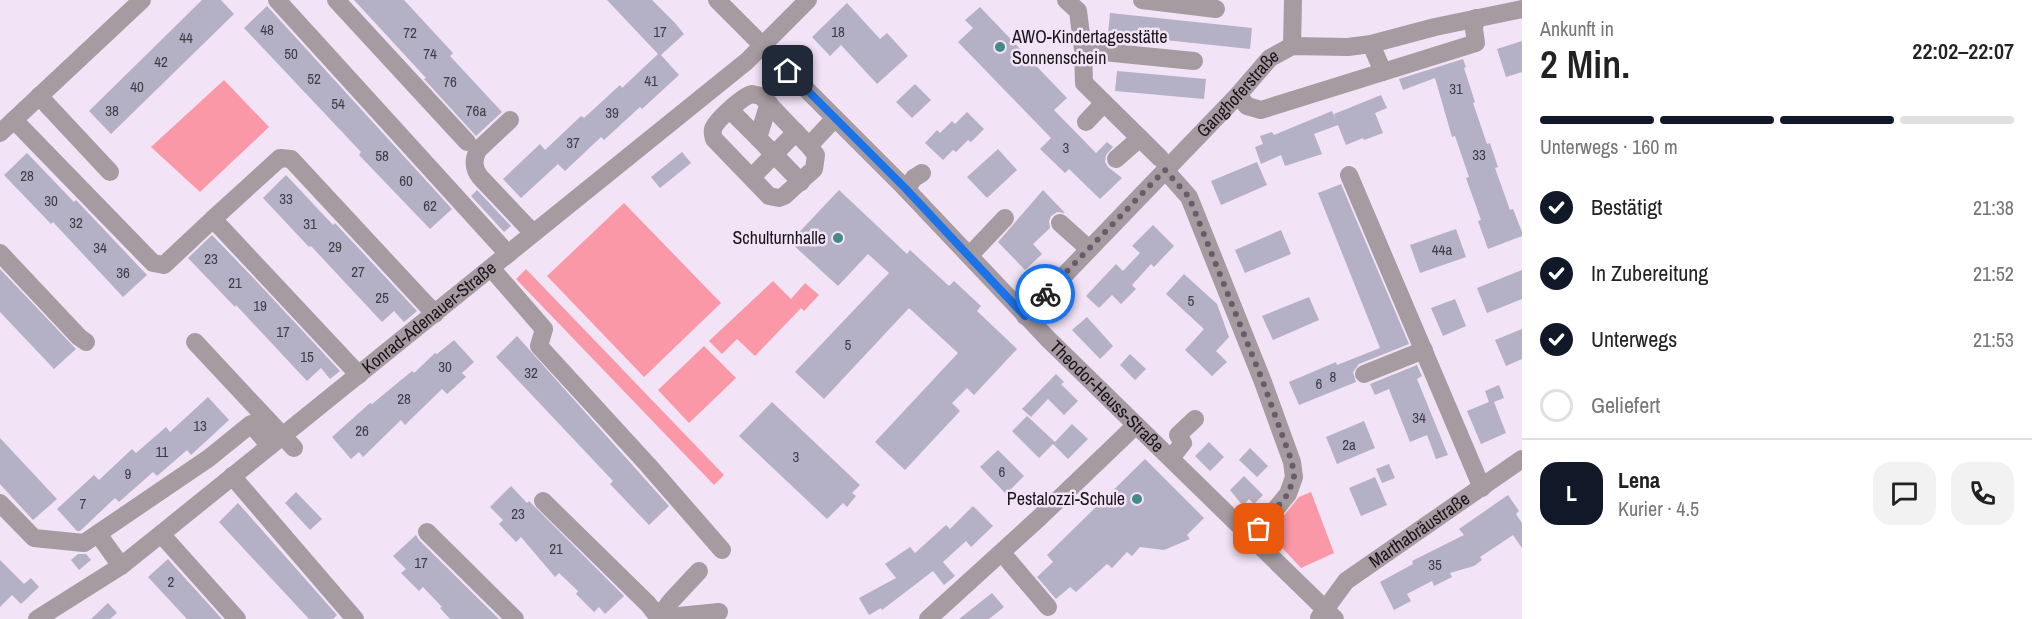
<!DOCTYPE html>
<html lang="de">
<meta charset="utf-8">
<style>
body{margin:0;font-family:"Archivo Narrow",sans-serif;background:#f2f2f2;color:#222;height:100vh;display:flex;flex-direction:column;font-size:22px;white-space:nowrap}
*{box-sizing:border-box;margin:0}
p{font-size:20px;color:#767676}
.icon{flex:none;width:33px;height:33px;fill:none;stroke:currentColor;stroke-width:2;stroke-linecap:round;stroke-linejoin:round}
.map{position:relative;flex:1;overflow:hidden}
.details{display:flex;flex-direction:column;background:#fff;width:510px}
.details>*{flex:none}
.pin{position:absolute;display:grid;place-items:center;width:51px;height:51px;color:#fff;margin:-26px;border-radius:12px;box-shadow:0 3px 9px #0006}
.courier{position:absolute;display:grid;place-items:center;width:60px;height:60px;margin:-30px;border:4px solid #1a73e8;border-radius:50%;background:#fff;color:#222;box-shadow:0 2px 8px #0007}
.headline em{font-style:normal;font-weight:600}
.headline div{display:flex;flex-direction:column-reverse}
.headline{display:flex;align-items:center;justify-content:space-between;height:102px;padding:0 18px}
h1{font-size:39px;font-weight:600;line-height:45px}
.bar{display:grid;grid-template-columns:repeat(4,1fr);gap:9px 6px;align-content:center;height:72px;padding:0 18px}
.bar i{height:8px;border-radius:4px;background:#e0e0e0}
.bar .current{background:#111827}
.bar p{grid-column:span 4}
.line{display:flex;align-items:center;gap:15px;padding:0 18px;border-top:2px solid #e0e0e0}
.line div{flex:1}
.round{display:grid;place-items:center;flex:none;width:63px;height:63px;border-radius:18px;background:#f2f2f2}
ol{padding:0 18px;list-style:none}
li{display:flex;align-items:center;gap:18px;height:66px}
li p{margin-inline-start:auto}
li .icon{padding:6px;border-radius:50%;background:#111827;color:#fff;stroke-width:4}
li:last-child{color:#767676}
li i{width:33px;height:33px;border:3px solid #e0e0e0;border-radius:50%}
main{display:flex;flex:1;min-height:0}
.map>svg:first-child{display:block}
</style>
<main>
<div class="map">
<svg width="1522" height="619" viewBox="0 0 1522 619">
<rect width="100%" height="100%" fill="#f2e3f6"/>
<!-- green -->
<path fill="#fb98a7" d="M224,80L269,127L200,192L151,147Z
M624,203L721,303L644,377L547,276Z
M526,269L724,475L714,485L516,279Z
M773,281L791,299L805,283L819,295L804,311L801,308L755,356L737,339L722,354L709,341Z
M704,346L736,378L689,423L658,390Z
M1311,492L1334,553L1301,568L1274,539L1272,530L1299,497Z"/>
<!-- building -->
<path fill="#b4b0c6" d="M202,0H221L234,14L111,134L89,111Z
M354,0H404L453,53L450,56L502,112L476,136L424,79L426,78Z
M607,0H652L675,23L684,34L661,55L679,75L642,109L640,107L604,140L601,137L565,171L558,164L521,198L503,179L540,144L545,150L581,116L584,118L620,85L622,88L658,54Z
M847,3L880,39L887,33L908,56L877,84L841,45L830,56L812,37Z
M267,6L452,209L430,229L359,155L361,152L244,28Z
M980,7L1067,98L1054,110L1096,153L1107,142L1113,147L1106,155L1105,162L1108,167L1122,178L1100,199L1069,169L1065,173L1040,149L1051,138L958,42L973,28L965,20Z
M1110,13L1252,28L1250,49L1108,34Z
M1522,41V72L1506,77L1497,49Z
M1463,59L1466,67L1464,68L1475,102L1473,103L1487,144L1490,143L1498,167L1495,168L1510,210L1513,209L1522,232V236L1488,249L1478,221L1481,220L1466,178L1469,177L1455,136L1452,137L1435,78L1403,90L1399,79Z
M1117,71L1206,79L1204,99L1115,91Z
M915,84L931,100L912,118L896,102Z
M1381,95L1387,108L1375,113L1383,133L1364,140L1363,138L1346,145L1338,125L1314,134L1322,154L1285,166L1281,155L1261,164L1255,147L1263,144L1260,136L1272,132L1274,135L1332,111L1336,120L1334,114Z
M967,112L984,129L971,142L968,140L956,152L953,150L943,160L925,143L937,130L940,133L952,121L955,124Z
M998,149L1017,170L987,198L967,177Z
M682,152L691,163L660,188L651,177Z
M27,153L74,202L76,200L147,275L123,297L53,222L51,224L4,175Z
M1257,162L1267,185L1221,205L1211,181Z
M286,175L333,225L335,223L417,311L404,322L394,311L382,322L311,246L309,247L263,198Z
M1341,184L1409,344L1359,364L1353,372L1356,382L1299,405L1289,382L1336,362L1337,365L1380,348L1318,193Z
M477,190L511,226L504,232L471,196Z
M839,190L907,254L910,250L949,286L954,281L981,306L977,311L1017,349L974,395L967,388L952,403L960,411L905,470L875,442L958,353L909,308L824,399L795,372L889,273L868,254L838,286L790,242Z
M1043,190L1065,213L1057,212L1051,216L1049,221L1050,228L1033,244L1042,254L1025,270L998,242Z
M1153,225L1174,246L1154,267L1151,264L1132,285L1136,289L1121,304L1112,295L1099,308L1086,296L1116,264L1123,271L1140,253L1132,246Z
M1456,229L1466,257L1420,273L1410,245Z
M1281,230L1291,254L1245,273L1235,250Z
M212,235L259,284L340,371L330,379L321,368L307,381L236,305L235,307L188,258Z
M0,269L76,349L54,369L0,312Z
M1522,270V299L1487,313L1477,288Z
M1184,274L1217,304L1229,337L1216,351L1227,362L1212,376L1185,350L1204,329L1166,294Z
M1309,297L1319,320L1273,340L1262,316Z
M1455,299L1466,326L1443,336L1431,308Z
M1087,317L1113,346L1100,359L1072,330Z
M1522,329V359L1506,366L1495,340Z
M517,336L669,506L649,525L610,484L613,481L496,357Z
M454,340L474,362L462,373L466,377L447,394L442,389L405,425L401,420L363,457L359,452L351,459L332,437L370,403L372,404L412,371L414,373L435,353L437,354Z
M1130,354L1146,369L1135,380L1120,365Z
M1417,365L1422,376L1417,379L1448,455L1436,459L1427,435L1410,442L1389,389L1375,395L1370,384Z
M1056,374L1064,382L1061,384L1078,401L1064,415L1048,399L1031,417L1022,409Z
M1499,385L1504,398L1494,402L1506,433L1481,444L1467,411L1489,402L1485,391Z
M208,397L229,420L191,455L187,450L157,476L153,472L119,502L115,498L80,531H77L57,509L94,475L99,480L132,449L136,453L166,427L170,432Z
M772,402L860,485L852,493L856,496L847,507L843,503L827,519L739,436Z
M1027,416L1055,442L1039,458L1012,431Z
M1364,421L1375,448L1337,464L1326,437Z
M1072,424L1088,439L1068,459L1053,444Z
M0,438L57,499L33,520L0,484Z
M1209,442L1224,457L1210,471L1195,456Z
M1250,448L1268,466L1257,477L1239,460Z
M998,450L1024,476L1006,494L980,467Z
M1145,459L1204,518L1187,535L1190,539L1164,550L1140,547L1132,556L1127,552L1112,568L1107,564L1076,592L1070,587L1056,599L1037,577L1053,562L1047,555Z
M1389,464L1395,478L1382,483L1376,469Z
M1244,476L1263,495L1254,504L1249,499L1243,506L1230,490Z
M1375,477L1387,505L1361,516L1349,488Z
M511,486L527,503L529,501L624,596L605,614L599,607L594,612L576,594L578,591L559,573L555,577L521,537L516,542L499,524L503,520L490,507Z
M296,492L322,519L310,530L285,503Z
M1508,495L1519,511L1516,514L1522,523V548L1513,535L1480,557L1482,560L1474,566L1450,573L1452,577L1434,586L1432,581L1407,594L1411,601L1394,610L1380,582L1413,564L1412,561L1464,535L1459,529Z
M238,503L337,615L333,619H309L219,522Z
M973,506L993,526L971,547L966,541L943,562L955,576L944,585L933,571L882,610L881,608L869,615L859,598L896,578L885,564L910,547L915,553L946,525L950,529Z
M416,535L419,540L499,619H450L440,608L442,607L423,587L419,591L401,573L406,569L393,556Z
M78,554H86L91,560L79,570L71,560Z
M168,559L174,566L222,619H187L148,577Z
M0,560L24,584L31,578L39,587L21,604L12,595L0,607Z
M992,593L1004,607L989,619H959Z
M108,603L117,613L110,619H91Z"/>
<g fill="none" stroke-linecap="round" stroke-linejoin="round">
<!-- minor -->
<g stroke="#a59ba0" stroke-width="18">
<path d="M277,0L508,254"/>
<path d="M336,0L467,142"/>
<path id="s1" d="M717,0L906,189L1048,339L1335,619"/>
<path d="M1066,0L1078,11L1083,50L1084,83L1160,158"/>
<path d="M1142,0L1216,9"/>
<path d="M1292,46L1293,0"/>
<path d="M1083,50L1194,61"/>
<path d="M1383,72L1476,43L1474,29L1476,18"/>
<path d="M752,94L761,96L809,146L816,155L814,169L784,196L779,198L769,196L714,139C713,135 712,133 713,129C716,120 743,96 752,94Z"/>
<path d="M1238,95L1247,106L1261,110L1383,72L1371,44"/>
<path d="M39,96L110,172"/>
<path d="M769,103L758,138L801,182"/>
<path d="M730,110L758,138"/>
<path d="M14,120L153,263L164,265L213,219L359,375"/>
<path d="M510,120L478,150C473,160 473,168 480,177L533,233"/>
<path d="M1086,122L1104,103"/>
<path d="M0,133L142,0"/>
<path d="M809,146L835,118"/>
<path d="M1116,159L1140,138"/>
<path d="M1165,170L1189,197L1263,382L1292,462L1294,477L1288,494L1252,538"/>
<path d="M1349,175L1482,488"/>
<path d="M752,177L796,132"/>
<path d="M906,189L914,178L922,173"/>
<path d="M213,219L280,158L291,159L435,314"/>
<path d="M1060,223L1089,249"/>
<path d="M0,253L79,337L86,342"/>
<path d="M970,255L1005,218"/>
<path d="M491,268L544,329L539,346L648,465L722,550"/>
<path id="s2" d="M1025,316L1238,95L1270,58L1292,46L1348,47L1371,44L1435,27L1522,9"/>
<path d="M195,342L294,448"/>
<path d="M1364,374L1424,350"/>
<path d="M1171,458L1183,443L1178,435L1195,419"/>
<path d="M232,476L355,619"/>
<path d="M543,501L648,604L659,618L719,612"/>
<path d="M0,503L34,538L84,543L209,458L251,424L270,446"/>
<path d="M427,532L515,619"/>
<path d="M98,534L121,566"/>
<path d="M161,534L237,619"/>
<path d="M1002,553L1048,607"/>
<path id="s3" d="M1319,618L1346,581L1522,459"/>
<path id="s4" d="M37,619L121,566L161,534L747,61L808,0"/>
<path d="M657,619L671,601L699,571"/>
<path d="M928,619L1039,518L1136,425"/>
</g>
</g>
<g fill="none" stroke-linecap="round" stroke-linejoin="round">
<!-- done -->
<path stroke="#665d68" stroke-width="6" stroke-dasharray="0 10.8" d="M1045,294L1165,170L1189,197L1263,382L1292,462L1294,477L1288,494L1259,529"/>
<!-- route -->
<path stroke="#1a73e8" stroke-width="8" d="M788,71L906,189L1025,316L1045,294"/>
</g>
<!-- markers -->
<g fill="#448b88" stroke="#f2e3f6" stroke-width="2">
<circle cx="1000" cy="47" r="6"/>
<circle cx="838" cy="238" r="6"/>
<circle cx="1137" cy="499" r="6"/>
</g>
<g text-anchor="middle" stroke-width="5" stroke-linejoin="round" paint-order="stroke">
<!-- number labels -->
<g font-size="15" fill="#403c46">
<text x="267" y="35">48</text>
<text x="660" y="37">17</text>
<text x="838" y="37">18</text>
<text x="410" y="38">72</text>
<text x="186" y="43">44</text>
<text x="291" y="59">50</text>
<text x="430" y="59">74</text>
<text x="161" y="67">42</text>
<text x="314" y="84">52</text>
<text x="651" y="86">41</text>
<text x="450" y="87">76</text>
<text x="137" y="92">40</text>
<text x="1456" y="94">31</text>
<text x="338" y="109">54</text>
<text x="112" y="116">38</text>
<text x="476" y="116">76a</text>
<text x="612" y="118">39</text>
<text x="573" y="148">37</text>
<text x="1066" y="153">3</text>
<text x="1479" y="160">33</text>
<text x="382" y="161">58</text>
<text x="27" y="181">28</text>
<text x="406" y="186">60</text>
<text x="286" y="204">33</text>
<text x="51" y="206">30</text>
<text x="430" y="211">62</text>
<text x="76" y="228">32</text>
<text x="310" y="229">31</text>
<text x="335" y="252">29</text>
<text x="100" y="253">34</text>
<text x="1442" y="255">44a</text>
<text x="211" y="264">23</text>
<text x="358" y="277">27</text>
<text x="123" y="278">36</text>
<text x="235" y="288">21</text>
<text x="382" y="303">25</text>
<text x="1191" y="306">5</text>
<text x="260" y="311">19</text>
<text x="283" y="337">17</text>
<text x="848" y="350">5</text>
<text x="307" y="362">15</text>
<text x="445" y="372">30</text>
<text x="531" y="378">32</text>
<text x="1333" y="382">8</text>
<text x="1319" y="389">6</text>
<text x="404" y="404">28</text>
<text x="1419" y="423">34</text>
<text x="200" y="431">13</text>
<text x="362" y="436">26</text>
<text x="1349" y="450">2a</text>
<text x="162" y="457">11</text>
<text x="796" y="462">3</text>
<text x="1002" y="477">6</text>
<text x="128" y="479">9</text>
<text x="83" y="509">7</text>
<text x="518" y="519">23</text>
<text x="556" y="554">21</text>
<text x="421" y="568">17</text>
<text x="1435" y="570">35</text>
<text x="171" y="587">2</text>
</g>
<!-- poi labels -->
<g font-size="18" fill="#1a151b" stroke="#f2e3f6" text-anchor="end">
<text x="1012" y="43" text-anchor="start">AWO-Kindertagesstätte<tspan x="1012" dy="21">Sonnenschein</tspan></text>
<text x="826" y="244">Schulturnhalle</text>
<text x="1125" y="505">Pestalozzi-Schule</text>
</g>
<!-- street labels -->
<g font-size="18" fill="#1a151b" stroke="#f2e3f6">
<text dy="6" stroke="none"><textPath href="#s2" startOffset="308">Ganghoferstraße</textPath></text>
<text dy="6" stroke="none"><textPath href="#s4" startOffset="495">Konrad-Adenauer-Straße</textPath></text>
<text dy="6" stroke="none"><textPath href="#s1" startOffset="556">Theodor-Heuss-Straße</textPath></text>
<text dy="6" stroke="none"><textPath href="#s3" startOffset="135">Marthabräustraße</textPath></text>
</g>
</g>
</svg>
<div class="pin" style="left:1259px;top:529px;background:#ea580c"><svg class="icon" aria-label="bag" viewBox="0 0 24 24"><path d="M5 8h14l-1 12H6zM9 8a3 3 0 0 1 6 0"/></svg></div>
<div class="pin" style="left:788px;top:71px;background:#1f2937"><svg class="icon" aria-label="home" viewBox="0 0 24 24"><path d="M3 11l9-7 9 7M6 9v11h12V9"/></svg></div>
<div class="courier" style="left:1045px;top:294px"><svg class="icon" aria-label="bike" viewBox="0 0 24 24"><circle cx="6" cy="16" r="4"/><circle cx="18" cy="16" r="4"/><path d="M6 16l4-8h5l3 8M10 8l3 8H6M13 5h3"/></svg></div>
</div>
<section class="details">
<div class="headline"><div><h1>2 Min.</h1><p>Ankunft in</p></div><em>22:02–22:07</em></div>
<div class="bar"><i class="current"></i><i class="current"></i><i class="current"></i><i></i><p>Unterwegs · 160 m</p></div>
<ol>
<li><svg class="icon" aria-label="check" viewBox="0 0 24 24"><path d="M5 12l5 5 9-10"/></svg>Bestätigt<p>21:38</p></li>
<li><svg class="icon" aria-label="check" viewBox="0 0 24 24"><path d="M5 12l5 5 9-10"/></svg>In Zubereitung<p>21:52</p></li>
<li><svg class="icon" aria-label="check" viewBox="0 0 24 24"><path d="M5 12l5 5 9-10"/></svg>Unterwegs<p>21:53</p></li>
<li><i></i>Geliefert</li>
</ol>
<div class="line" style="height:108px"><b class="round" style="background:#111827;color:#fff">L</b><div><b>Lena</b><p>Kurier · 4.5</p></div><a class="round"><svg class="icon" aria-label="chat" viewBox="0 0 24 24"><path d="M4 5h16v11H9l-5 4z"/></svg></a><a class="round"><svg class="icon" aria-label="phone" viewBox="0 0 24 24"><path d="M5 4h4l2 5-3 2q2 4 5 5l2-3 5 2v4C11 20 4 13 5 4z"/></svg></a></div>
</section>
</main>
